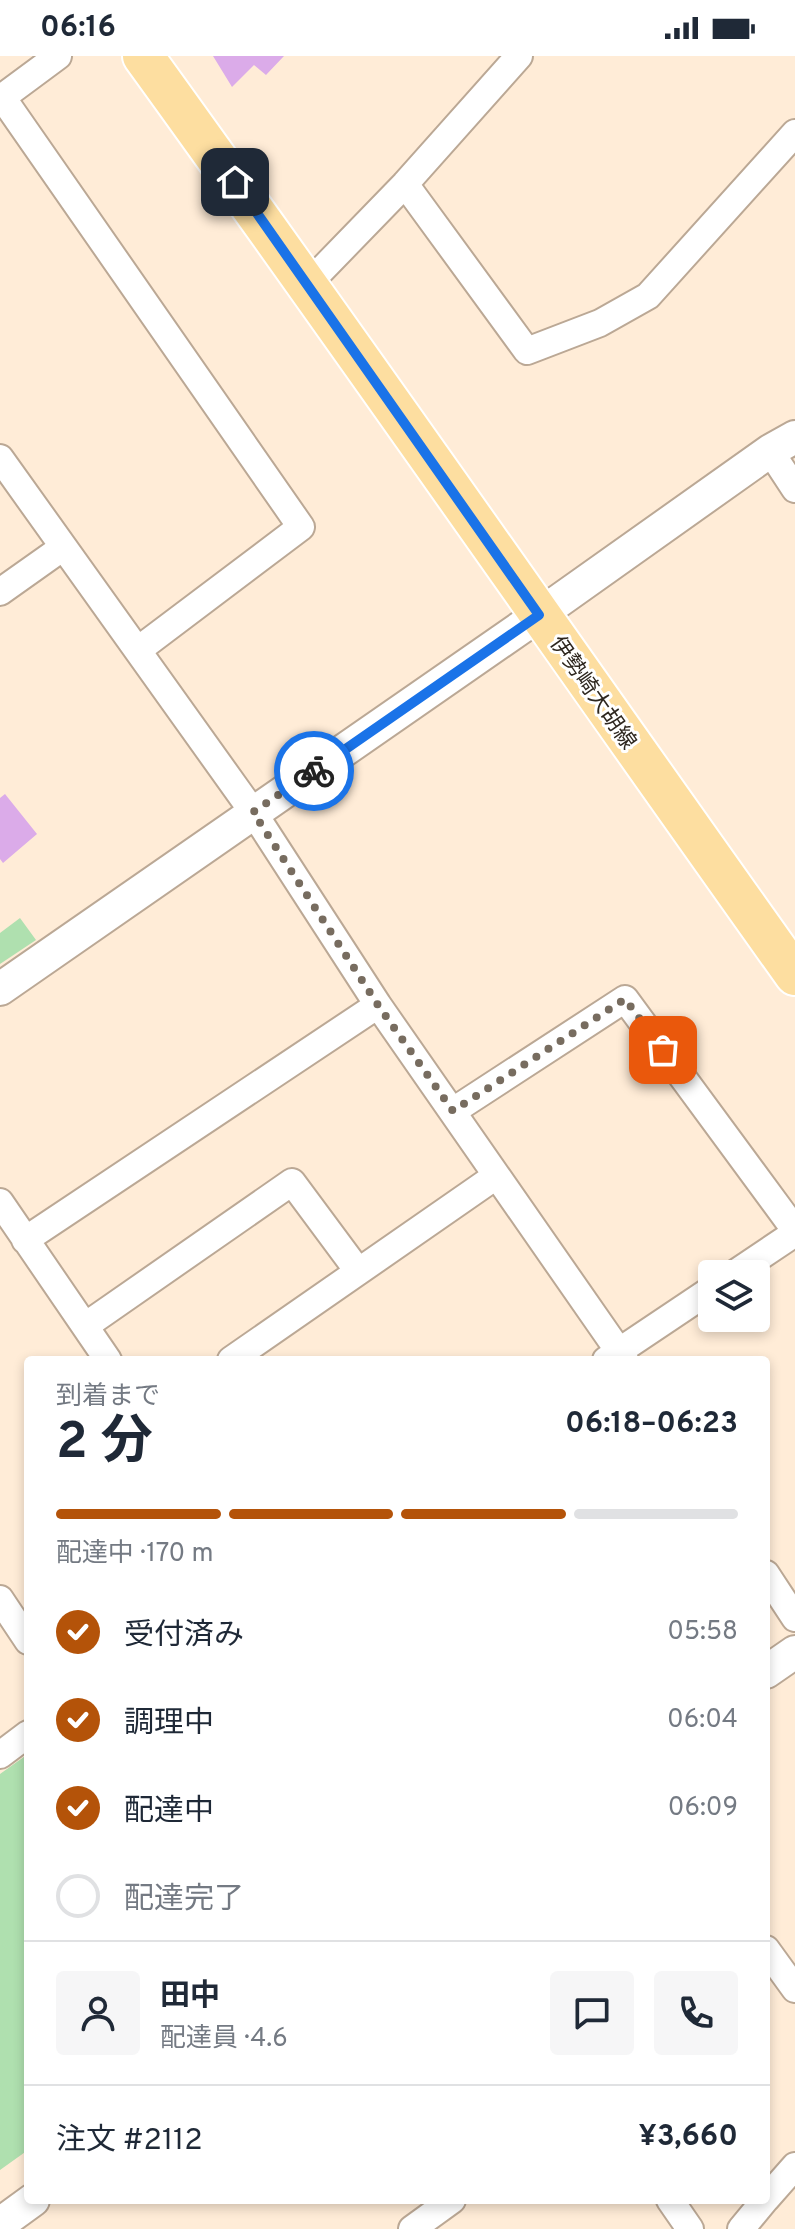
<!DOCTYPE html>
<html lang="ja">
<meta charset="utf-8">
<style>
body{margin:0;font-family:Overpass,"Noto Sans JP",sans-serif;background:#f6f6f7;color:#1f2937;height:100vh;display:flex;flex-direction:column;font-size:30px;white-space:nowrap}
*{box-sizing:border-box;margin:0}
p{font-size:26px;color:#747a83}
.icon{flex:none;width:44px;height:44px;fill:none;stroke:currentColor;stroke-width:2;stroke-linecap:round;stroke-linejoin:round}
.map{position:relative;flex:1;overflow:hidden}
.side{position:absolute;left:24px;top:1300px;width:746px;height:848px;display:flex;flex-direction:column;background:#fff;border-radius:8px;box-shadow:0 4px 12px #0003}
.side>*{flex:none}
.controls{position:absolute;left:698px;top:1204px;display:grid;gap:16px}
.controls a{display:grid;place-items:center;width:72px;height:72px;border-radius:8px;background:#fff;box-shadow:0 4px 12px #0003;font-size:40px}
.pin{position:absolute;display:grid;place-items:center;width:68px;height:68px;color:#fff;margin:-34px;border-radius:16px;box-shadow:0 4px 12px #0006}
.courier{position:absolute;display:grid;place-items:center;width:80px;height:80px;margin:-40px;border:6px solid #1a73e8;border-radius:50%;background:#fff;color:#222;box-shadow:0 2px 10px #0007}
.overview em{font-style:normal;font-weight:700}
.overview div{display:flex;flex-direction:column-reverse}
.overview{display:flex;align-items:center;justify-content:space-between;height:136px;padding:0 32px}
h1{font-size:52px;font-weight:700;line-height:60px}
.bar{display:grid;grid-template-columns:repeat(4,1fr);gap:12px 8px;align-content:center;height:96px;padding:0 32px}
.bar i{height:10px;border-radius:6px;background:#e0e1e3}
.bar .on{background:#b45309}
.bar p{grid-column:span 4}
.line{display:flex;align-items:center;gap:20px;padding:0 32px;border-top:2px solid #e0e1e3}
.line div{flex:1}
.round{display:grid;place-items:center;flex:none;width:84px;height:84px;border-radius:8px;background:#f6f6f7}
ol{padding:0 32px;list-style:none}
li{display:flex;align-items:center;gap:24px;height:88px}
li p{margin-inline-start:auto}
li .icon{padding:8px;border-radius:50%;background:#b45309;color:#fff;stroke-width:4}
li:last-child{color:#747a83}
li i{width:44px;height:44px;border:4px solid #e0e1e3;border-radius:50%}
.status{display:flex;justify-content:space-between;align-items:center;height:56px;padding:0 40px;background:#fff;direction:ltr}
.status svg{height:22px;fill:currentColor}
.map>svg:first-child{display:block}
</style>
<div class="status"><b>06:16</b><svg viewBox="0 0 49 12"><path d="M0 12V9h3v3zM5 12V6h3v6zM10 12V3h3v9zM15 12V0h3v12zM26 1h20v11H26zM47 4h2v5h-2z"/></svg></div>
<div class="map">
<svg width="795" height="2173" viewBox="0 0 795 2173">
<rect width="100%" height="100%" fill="#ffecd7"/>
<!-- green -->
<path fill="#afe0af" d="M20,862L36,884L0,908V877Z
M28,1698V2094L0,2114V1718Z"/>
<!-- building -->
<path fill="#dbabe9" d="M213,0H284L266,19L254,9L232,31Z
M5,738L37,778L3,807L0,803V742Z"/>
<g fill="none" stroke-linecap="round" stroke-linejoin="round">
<!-- minor casing -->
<g stroke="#bba895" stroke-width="30">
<path id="minor" d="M2,41L301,471L138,594
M0,43L58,0
M405,128L527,295L600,267L648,240L795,77
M308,228L405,128L519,0
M770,395L795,433
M0,402L253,756L378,949L625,1304
M0,536L62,492
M453,1055L625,943L795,1174
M0,1146L108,1304
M25,1184L378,949
M734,1218L795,1177
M85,1270L292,1126L358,1215
M231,1304L496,1120
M606,1304L712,1233
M766,1518L795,1562
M0,1543L28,1585
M0,1699L28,1678
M766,1893L795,1933
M766,2143L795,2110
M670,2144L690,2173
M412,2173L452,2144
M741,2173L765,2144"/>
</g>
<!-- tertiary casing -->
<g stroke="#bba895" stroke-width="36">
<path id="tertiary" d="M0,933L539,559L770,395L795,381
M766,1616L795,1596
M0,2168L33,2144"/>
</g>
<!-- primary casing -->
<g stroke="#fff" stroke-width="44">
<path id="primary" d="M143,0C363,304 577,613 795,919"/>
</g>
<!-- minor -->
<use href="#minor" stroke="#fff" stroke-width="26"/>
<!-- tertiary -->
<use href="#tertiary" stroke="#fff" stroke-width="32"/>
<!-- primary -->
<use href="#primary" stroke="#fddea0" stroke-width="40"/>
</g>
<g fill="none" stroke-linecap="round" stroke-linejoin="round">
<!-- done -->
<path stroke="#776c5f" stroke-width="8" stroke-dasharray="0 14.4" d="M314,715L253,756L378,949L453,1055L625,943L663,994"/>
<!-- route -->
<path stroke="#1a73e8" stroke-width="10" d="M235,126L539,559L314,715"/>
</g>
<g text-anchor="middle" stroke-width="6" stroke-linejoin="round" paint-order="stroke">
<!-- street labels -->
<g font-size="22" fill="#2e271f" stroke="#fff">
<text transform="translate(594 636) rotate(55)" y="8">伊勢崎大胡線</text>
</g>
</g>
</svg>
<div class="controls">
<a><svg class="icon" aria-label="layers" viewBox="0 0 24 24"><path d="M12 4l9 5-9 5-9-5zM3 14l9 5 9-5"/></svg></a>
</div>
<div class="pin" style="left:663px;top:994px;background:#ea580c"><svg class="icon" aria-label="bag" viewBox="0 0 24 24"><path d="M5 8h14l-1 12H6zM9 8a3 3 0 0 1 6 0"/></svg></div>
<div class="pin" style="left:235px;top:126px;background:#1f2937"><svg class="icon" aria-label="home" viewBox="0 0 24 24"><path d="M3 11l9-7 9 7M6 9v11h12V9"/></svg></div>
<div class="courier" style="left:314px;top:715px"><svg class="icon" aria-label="bike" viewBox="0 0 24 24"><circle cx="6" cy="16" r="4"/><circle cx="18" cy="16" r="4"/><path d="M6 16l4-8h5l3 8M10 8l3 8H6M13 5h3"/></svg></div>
<section class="side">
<div class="overview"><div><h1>2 分</h1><p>到着まで</p></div><em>06:18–06:23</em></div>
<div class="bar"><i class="on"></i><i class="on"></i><i class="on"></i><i></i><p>配達中 · 170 m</p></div>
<ol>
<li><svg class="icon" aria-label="check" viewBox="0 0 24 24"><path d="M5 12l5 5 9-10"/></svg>受付済み<p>05:58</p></li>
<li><svg class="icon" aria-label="check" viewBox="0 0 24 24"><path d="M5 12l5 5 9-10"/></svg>調理中<p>06:04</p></li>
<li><svg class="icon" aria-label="check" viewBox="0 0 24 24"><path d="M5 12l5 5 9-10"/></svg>配達中<p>06:09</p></li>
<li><i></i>配達完了</li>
</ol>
<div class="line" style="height:144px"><a class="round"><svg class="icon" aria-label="person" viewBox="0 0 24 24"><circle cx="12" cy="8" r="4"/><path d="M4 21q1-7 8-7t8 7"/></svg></a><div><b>田中</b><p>配達員 · 4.6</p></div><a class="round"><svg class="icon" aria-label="chat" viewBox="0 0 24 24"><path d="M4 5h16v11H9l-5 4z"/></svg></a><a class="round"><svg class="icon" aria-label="phone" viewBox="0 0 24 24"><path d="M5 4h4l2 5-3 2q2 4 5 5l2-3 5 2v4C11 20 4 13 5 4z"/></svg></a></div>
<div class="line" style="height:104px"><div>注文 #2112</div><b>¥3,660</b></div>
</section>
</div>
